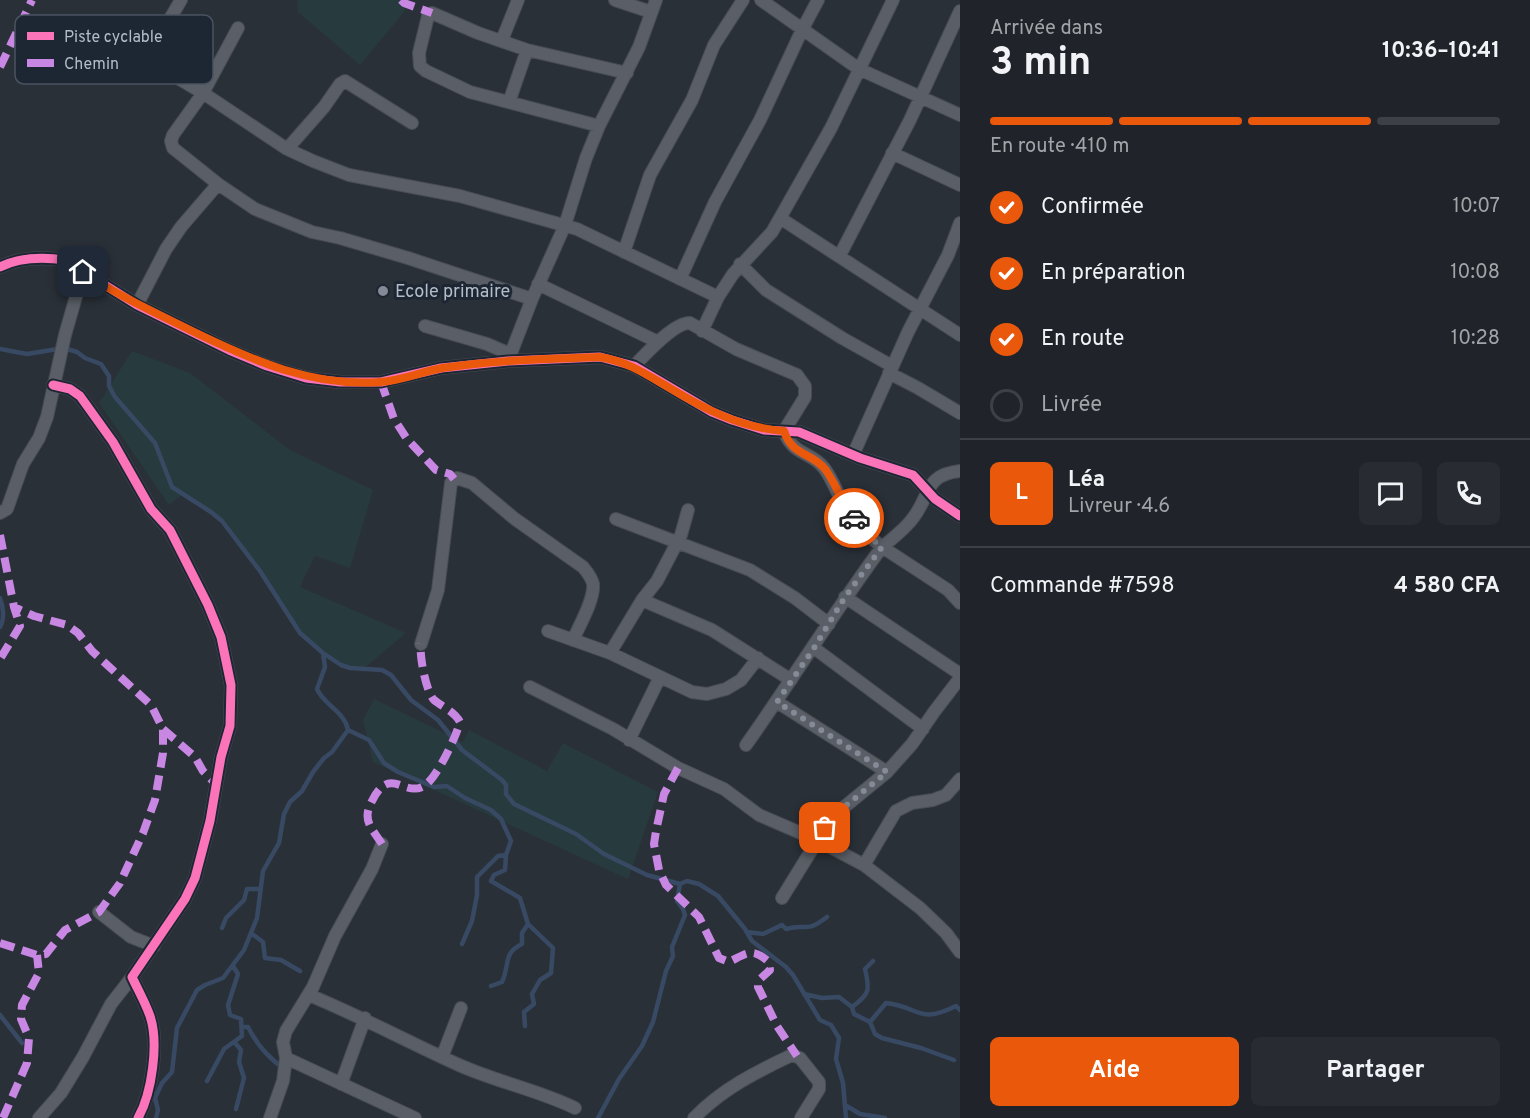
<!DOCTYPE html>
<html lang="fr">
<meta charset="utf-8">
<style>
body{margin:0;font-family:Overpass,sans-serif;background:#282c32;color:#f1f3f6;height:100vh;display:flex;flex-direction:column;font-size:22px;white-space:nowrap}
*{box-sizing:border-box;margin:0}
p{font-size:20px;color:#a2a4a8}
.icon{flex:none;width:33px;height:33px;fill:none;stroke:currentColor;stroke-width:2;stroke-linecap:round;stroke-linejoin:round}
.map{position:relative;flex:1;overflow:hidden}
.panel{display:flex;flex-direction:column;background:#20242a;width:570px}
.panel>*{flex:none}
.pin{position:absolute;display:grid;place-items:center;width:51px;height:51px;color:#fff;margin:-26px;border-radius:12px;box-shadow:0 3px 9px #0006}
.courier{position:absolute;display:grid;place-items:center;width:60px;height:60px;margin:-30px;border:4px solid #ea580c;border-radius:50%;background:#fff;color:#222;box-shadow:0 2px 8px #0007}
.headline em{font-style:normal;font-weight:700}
.headline div{display:flex;flex-direction:column-reverse}
.headline{display:flex;align-items:center;justify-content:space-between;height:102px;padding:0 30px}
h1{font-size:39px;font-weight:700;line-height:45px}
.bar{display:grid;grid-template-columns:repeat(4,1fr);gap:9px 6px;align-content:center;height:72px;padding:0 30px}
.bar i{height:8px;border-radius:4px;background:#3d4147}
.bar .selected{background:#ea580c}
.bar p{grid-column:span 4}
.line{display:flex;align-items:center;gap:15px;padding:0 30px;border-top:2px solid #3d4147}
.line div{flex:1}
.round{display:grid;place-items:center;flex:none;width:63px;height:63px;border-radius:9px;background:#282c32}
ol{padding:0 30px;list-style:none}
li{display:flex;align-items:center;gap:18px;height:66px}
li p{margin-inline-start:auto}
li .icon{padding:6px;border-radius:50%;background:#ea580c;color:#fff;stroke-width:4}
li:last-child{color:#a2a4a8}
li i{width:33px;height:33px;border:3px solid #3d4147;border-radius:50%}
.primary-button{display:flex;gap:12px;margin-top:auto;padding:12px 30px}
.primary-button a{flex:1;height:69px;border-radius:9px;background:#ea580c;color:#fff;font-size:24px;font-weight:700;line-height:69px;text-align:center}
.primary-button a+a{background:#282c32;color:#f1f3f6}
main{display:flex;flex:1;min-height:0}
.map>svg:first-child{display:block}
</style>
<main>
<div class="map">
<svg width="960" height="1118" viewBox="0 0 960 1118">
<rect width="100%" height="100%" fill="#2a3038"/>
<!-- green -->
<path fill="#273a3e" d="M297,0H407L404,12L360,65L298,12Z
M132,351L190,373L290,450L373,490L350,568L315,556L300,587L406,633L363,669C359,669 354,669 349,668C303,659 256,556 221,520C210,509 196,503 183,494L169,505L99,403Z
M374,699L463,742L469,730L547,771L563,743L658,792L628,879L373,762L363,720Z"/>
<g fill="none" stroke-linecap="round" stroke-linejoin="round">
<!-- stream -->
<path stroke="#384963" stroke-width="4.5" d="M0,349L27,354L64,348L77,352L85,358L101,364L109,376V386L115,397L155,443L172,487L211,512L222,521L260,571L300,633L323,653L341,665L350,668L382,670L391,675L411,700L438,720L462,750L502,780L506,785V794L514,804L576,834L604,854L647,875L680,884L687,881L699,884L718,896L745,929L752,941L786,967L793,975L820,1020L831,1025L839,1038L836,1059L843,1083L846,1118
M0,598C3,606 5,619 0,627
M348,730L369,740L384,763L398,772L434,787L447,786L465,798L491,810L501,819L511,841L506,855L505,870L494,875L491,881L520,898L528,924L553,948L551,973L540,980L532,994L534,1004L524,1012L525,1026
M222,928L226,918L244,900L247,889H261
M747,932L763,934L782,925L786,929C807,923 805,934 827,917
M251,933L263,942L265,958L281,960L300,971
M462,944L472,921L477,895V877L498,856L506,855
M491,986L502,982C510,964 503,953 522,944V933L528,924
M804,994L822,998L839,997L852,1007L854,1014L870,1022L875,1034L882,1038L921,1048L954,1060
M852,1007C870,994 870,990 865,969L873,961
M0,1015L22,1043
M870,1022L886,1003C921,1007 917,1025 956,1006L960,1010
M242,1027H248C256,1043 269,1058 283,1068
M235,1043L241,1050L239,1062L244,1078L236,1109
M207,1081L224,1049L242,1036L241,1019L230,1015L228,1005L238,974L233,966
M845,1105L860,1114L885,1118
M156,1118L158,1110L155,1098L162,1083L172,1072L177,1028L197,990L205,985L223,978L244,950L257,918L263,871L279,843L284,814L290,802L302,791L313,772L324,758L332,752L348,730C345,712 324,705 317,689L325,667L323,653
M598,1118L619,1079L642,1046L653,1022L666,971L673,956L672,947L685,915L683,909L677,901L680,884"/>
<!-- street casing -->
<g stroke="#484c53" stroke-width="14">
<path id="street" d="M181,0L147,58L151,62L203,93L287,149L313,161L349,175L460,196L577,229L718,297L702,331
M615,0L651,12
M761,0L859,69L960,115
M502,40L518,0
M509,102L527,50
M599,126L470,92L426,71L420,66L419,53L428,16L432,13L478,33L527,50L627,73
M287,149L324,107L340,84L345,81L412,123
M892,153L960,185
M218,184L173,148L171,141L173,135L203,93L238,28
M780,218L960,335
M624,252L650,175L692,100L714,45L743,0
M840,255L910,120L960,11
M740,264L766,290L842,338L892,366
M0,267C20,257 43,257 65,260L137,305L229,350L267,366L306,378L340,382H381L441,368L508,361L600,357L634,366L712,412L732,420L764,430L799,432L860,458L913,475L935,499L960,516
M680,279L715,202L760,120L802,30L818,0
M538,284L658,342
M718,297L733,274L772,232L780,218L831,128L893,0
M137,305L166,249L181,227L218,184L255,209L312,232L340,238L408,258L532,299
M425,326L487,344L510,354
M508,361L532,299L565,225L586,158L599,126L639,47L656,0
M634,366C645,355 674,322 690,323L736,349L797,375L805,386V397L784,431C793,456 811,451 824,468C834,481 838,497 847,510C857,524 869,537 882,547C892,539 905,529 913,518C931,495 924,475 960,471
M889,373L918,388L960,413
M53,385L70,389L80,396L113,442L151,509L170,530L208,605L221,637L231,685L230,726L221,757L210,821L195,878L185,899L132,977C138,990 145,1002 150,1016C159,1043 152,1093 138,1118
M853,455L908,332L948,255L960,223
M0,513L7,509L23,464L39,438L47,417L65,335L83,272
M616,519L750,570L795,598L829,624
M845,597L960,674
M642,600L712,630L791,680
M548,631L610,653L642,600L657,581L681,535L688,510
M421,644L438,590L451,483L457,478L472,483L515,519L583,567C587,572 592,578 593,584C595,599 579,626 573,640
M814,648L923,729
M610,653L692,692L707,694L726,689L741,680L758,658
M530,687L613,729L678,768L724,789L759,815L817,840L864,865L920,908L946,933L960,952
M777,702L887,772
M629,740L660,677
M746,745C792,680 834,612 882,547L948,590L960,603
M864,865L896,811L912,803L933,800L946,795L960,779
M782,898L832,817L887,772L912,744L934,712L960,678
M99,912L131,937L154,946
M309,995C360,1016 408,1042 459,1065C497,1082 538,1090 575,1108
M442,1057L461,1008
M286,1058L415,1118
M341,1084L365,1018
M39,1118L61,1093L83,1057L111,1004L132,977
M270,1118L283,1081L286,1058L283,1042L286,1031L313,987L335,936L372,869L382,844
M694,1118C722,1089 756,1072 792,1055L800,1058L819,1082V1089L801,1118"/>
</g>
<!-- street -->
<use href="#street" stroke="#5a5e66" stroke-width="12"/>
<!-- quiet -->
<path stroke="#c787e3" stroke-width="8" stroke-dasharray="15 8" stroke-linecap="butt" d="M401,0L404,3L432,13
M0,67L32,0
M381,382L394,419L407,439L436,470L450,474L454,479
M0,535L14,607L20,626L0,659
M163,729L195,757L203,771L217,785
M678,768L664,794L656,831L654,844L659,870L666,885L699,917L719,958L729,962C747,953 752,947 769,962L770,970L758,981V987L777,1026L797,1056
M382,844C372,828 362,821 371,803C390,763 403,798 424,786C437,778 456,737 460,722C455,712 443,707 434,700C426,692 419,655 421,644
M0,943L37,955L46,954L65,930L99,912L120,883L143,833L155,800L163,753V729L151,705L92,651L78,633L67,625L34,616L14,607
M3,1118L27,1063L29,1038L21,1019L22,1005L39,973L37,955"/>
<!-- cycleway casing -->
<g stroke="#1d2633" stroke-width="13">
<path id="cycleway" d="M0,267C20,257 43,257 65,260L137,305L229,350L267,366L306,378L340,382H381L441,368L508,361L600,357L634,366L712,412L732,420L764,430L799,432L860,458L913,475L935,499L960,516
M53,385L70,389L80,396L113,442L151,509L170,530L208,605L221,637L231,685L230,726L221,757L210,821L195,878L185,899L132,977C138,990 145,1002 150,1016C159,1043 152,1093 138,1118"/>
</g>
<!-- cycleway -->
<use href="#cycleway" stroke="#fb73b8" stroke-width="9"/>
</g>
<g fill="none" stroke-linecap="round" stroke-linejoin="round">
<!-- done -->
<path stroke="#848b96" stroke-width="6" stroke-dasharray="0 10.8" d="M825,828L832,817L887,772L777,702L814,648L845,597L882,547L869,537L854,518"/>
<!-- route -->
<path stroke="#ea580c" stroke-width="8" d="M83,272C118,296 156,313 194,332C254,361 312,387 380,382C401,381 421,372 442,368C494,360 547,359 600,357C628,362 644,373 668,387C704,409 741,428 784,431C792,456 811,452 825,469C836,484 842,503 854,518"/>
</g>
<!-- markers -->
<circle fill="#848b96" stroke="#1d2633" stroke-width="2" cx="383" cy="291" r="6"/>
<g text-anchor="middle" stroke-width="6" stroke-linejoin="round" paint-order="stroke">
<!-- poi labels -->
<g font-size="18" fill="#b4bcc9" stroke="#1d2633" text-anchor="start">
<text x="395" y="297">Ecole primaire</text>
</g>
</g>
<!-- legend -->
<rect x="15" y="15" width="198" height="69" rx="9" fill="#1d2633" stroke="#4a5360" stroke-width="1.5"/>
<rect x="27" y="32" width="27" height="8" fill="#fb73b8"/>
<rect x="27" y="59" width="27" height="8" fill="#c787e3"/>
<g font-size="16" fill="#b4bcc9">
<text x="64" y="42">Piste cyclable</text>
<text x="64" y="69">Chemin</text>
</g>
</svg>
<div class="pin" style="left:825px;top:828px;background:#ea580c"><svg class="icon" aria-label="bag" viewBox="0 0 24 24"><path d="M5 8h14l-1 12H6zM9 8a3 3 0 0 1 6 0"/></svg></div>
<div class="pin" style="left:83px;top:272px;background:#1f2937"><svg class="icon" aria-label="home" viewBox="0 0 24 24"><path d="M3 11l9-7 9 7M6 9v11h12V9"/></svg></div>
<div class="courier" style="left:854px;top:518px"><svg class="icon" aria-label="car" viewBox="0 0 24 24"><path d="M5 17H2v-5l4-1 3-4h7l3 4 3 1v5h-3M9 17h6M6 11h13"/><circle cx="7" cy="17" r="2"/><circle cx="17" cy="17" r="2"/></svg></div>
</div>
<section class="panel">
<div class="headline"><div><h1>3 min</h1><p>Arrivée dans</p></div><em>10:36–10:41</em></div>
<div class="bar"><i class="selected"></i><i class="selected"></i><i class="selected"></i><i></i><p>En route · 410 m</p></div>
<ol>
<li><svg class="icon" aria-label="check" viewBox="0 0 24 24"><path d="M5 12l5 5 9-10"/></svg>Confirmée<p>10:07</p></li>
<li><svg class="icon" aria-label="check" viewBox="0 0 24 24"><path d="M5 12l5 5 9-10"/></svg>En préparation<p>10:08</p></li>
<li><svg class="icon" aria-label="check" viewBox="0 0 24 24"><path d="M5 12l5 5 9-10"/></svg>En route<p>10:28</p></li>
<li><i></i>Livrée</li>
</ol>
<div class="line" style="height:108px"><b class="round" style="background:#ea580c;color:#fff">L</b><div><b>Léa</b><p>Livreur · 4.6</p></div><a class="round"><svg class="icon" aria-label="chat" viewBox="0 0 24 24"><path d="M4 5h16v11H9l-5 4z"/></svg></a><a class="round"><svg class="icon" aria-label="phone" viewBox="0 0 24 24"><path d="M5 4h4l2 5-3 2q2 4 5 5l2-3 5 2v4C11 20 4 13 5 4z"/></svg></a></div>
<div class="line" style="height:78px"><div>Commande #7598</div><b>4 580 CFA</b></div>
<div class="primary-button"><a>Aide</a><a>Partager</a></div>
</section>
</main>
